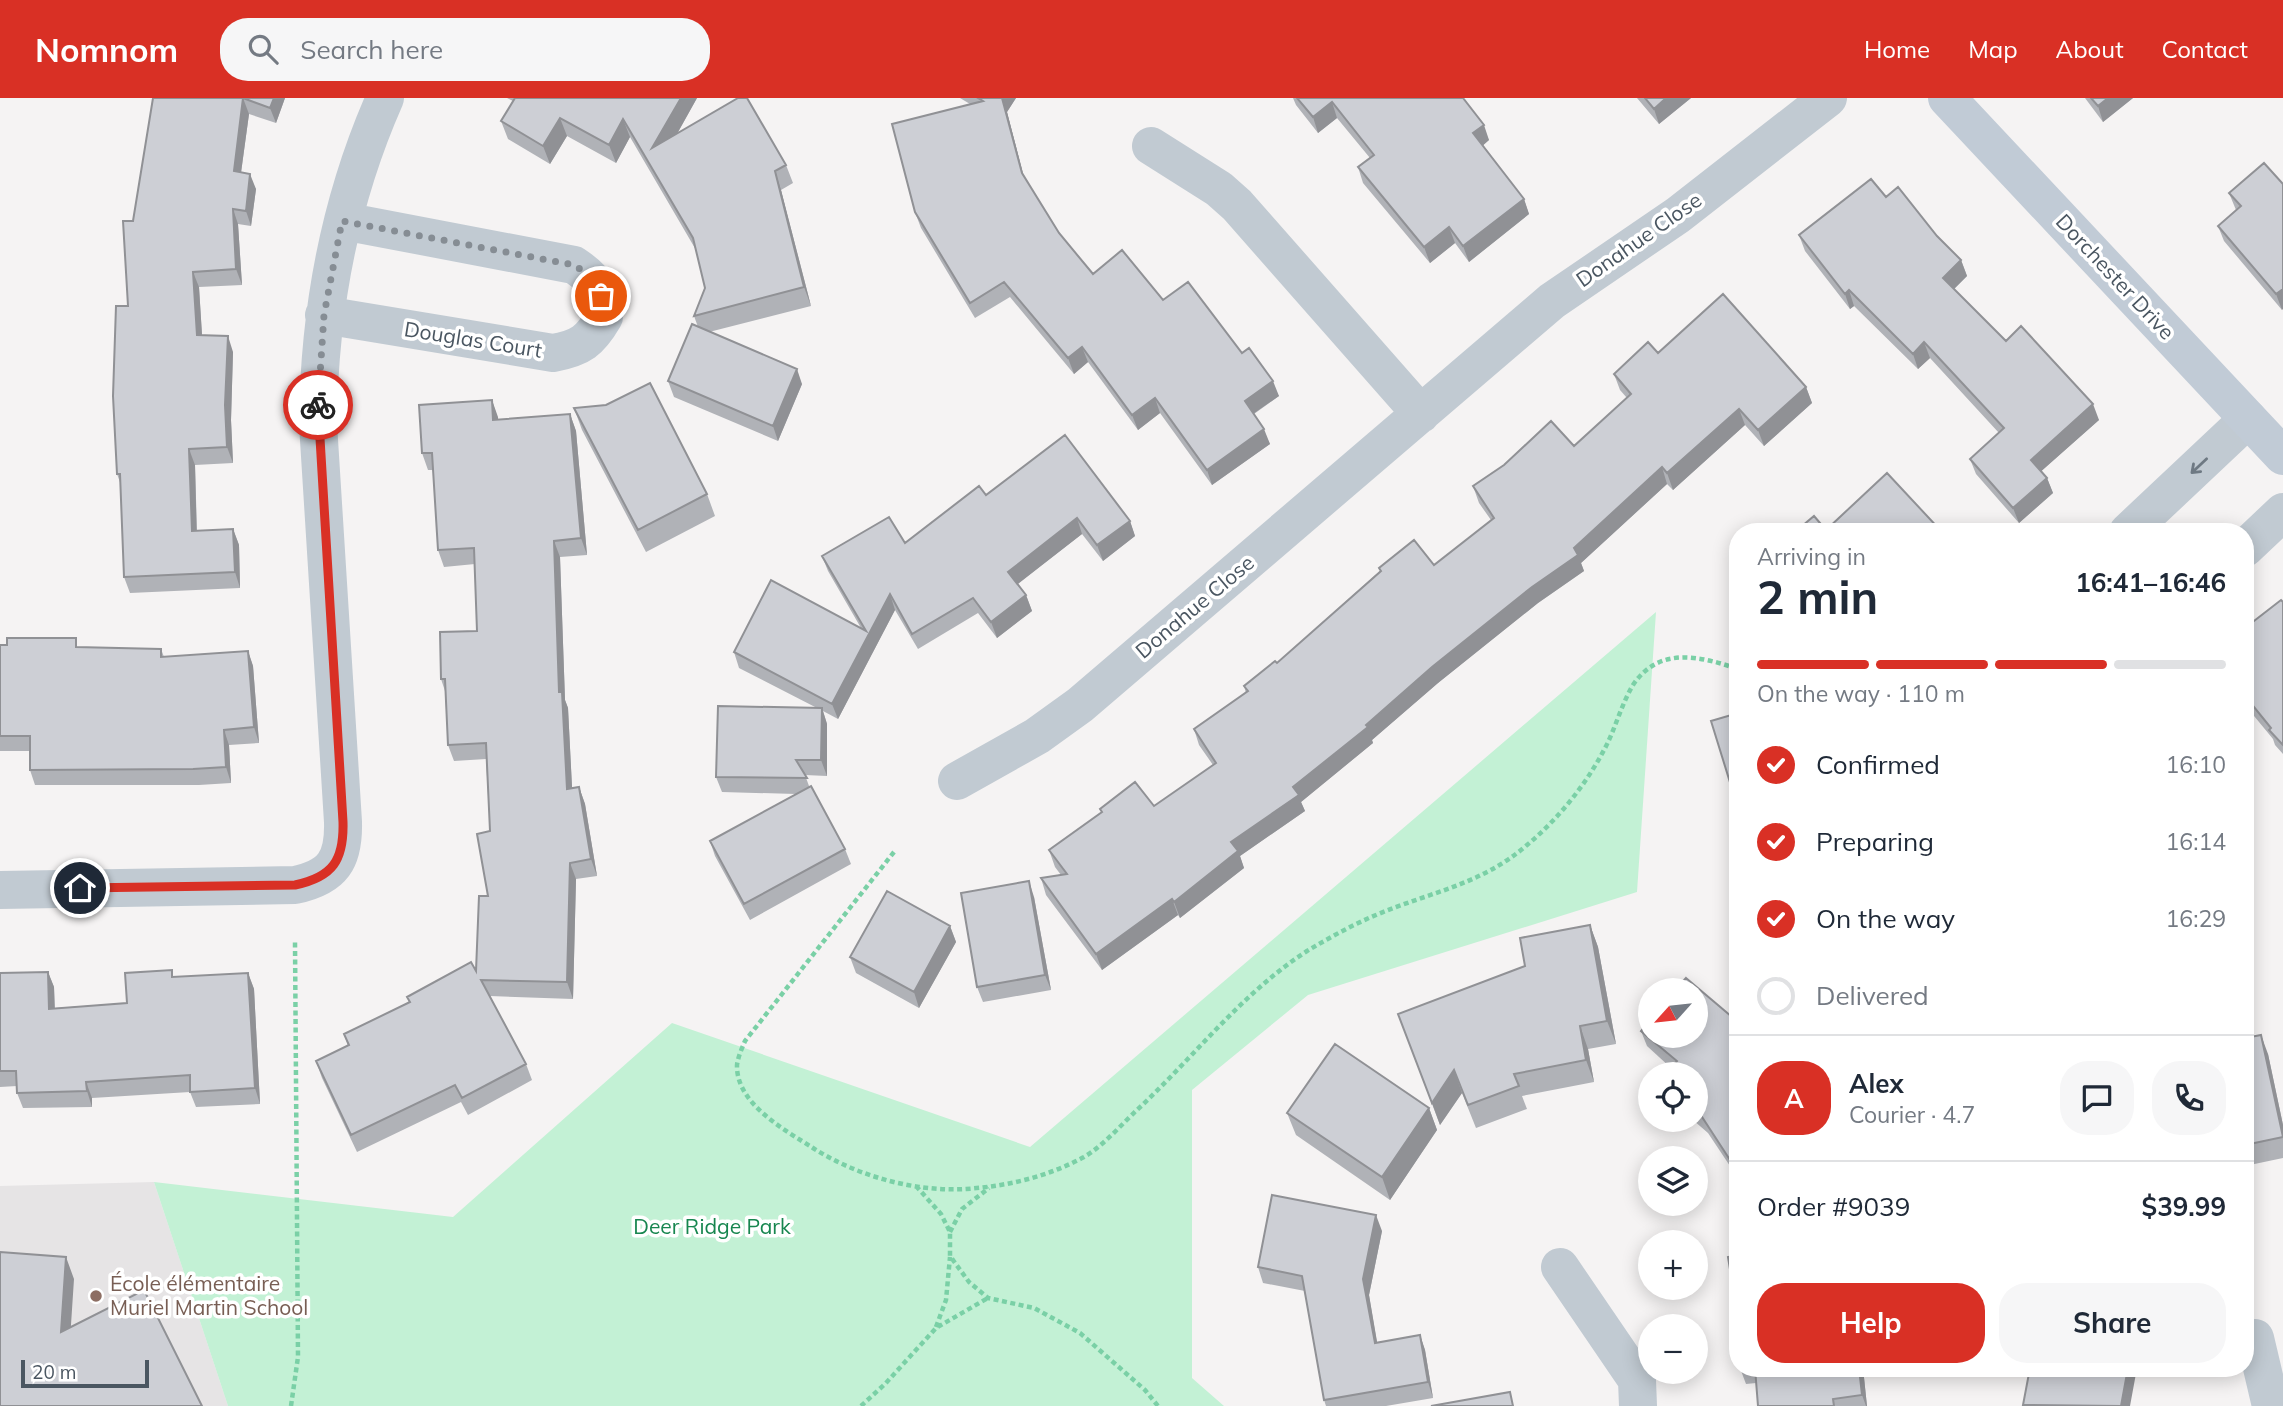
<!DOCTYPE html>
<meta charset="utf-8">
<style>
body{margin:0;font-family:Mulish,sans-serif;background:#f6f6f7;color:#1f2937;height:100vh;display:flex;flex-direction:column;font-size:26px;white-space:nowrap}
*{box-sizing:border-box;margin:0}
p{font-size:23px;color:#747a83}
.icon{flex:none;width:38px;height:38px;fill:none;stroke:currentColor;stroke-width:2;stroke-linecap:round;stroke-linejoin:round}
.map{position:relative;flex:1;overflow:hidden}
.side{position:absolute;left:1729px;top:425px;width:525px;height:854px;display:flex;flex-direction:column;background:#fff;border-radius:28px;box-shadow:0 4px 18px #0003}
.side>*{flex:none}
.needle{width:46px;rotate:243deg}
.fabs{position:absolute;left:1638px;top:880px;display:grid;gap:14px}
.fabs a{display:grid;place-items:center;width:70px;height:70px;border-radius:50%;background:#fff;box-shadow:0 4px 18px #0003;font-size:35px}
.scale{position:absolute;left:21px;bottom:18px;width:128px;box-sizing:border-box;padding-left:7px;border:4px solid #4a5661;border-top:0;font-size:19px;line-height:24px;white-space:nowrap;color:#4a5661;-webkit-text-stroke:5px #fff;paint-order:stroke}
.pin{position:absolute;display:grid;place-items:center;width:60px;height:60px;color:#fff;margin:-30px;border:4px solid #fff;border-radius:50%;box-shadow:0 2px 7px #0007}
.courier{position:absolute;display:grid;place-items:center;width:70px;height:70px;margin:-35px;border:5px solid #d93025;border-radius:50%;background:#fff;color:#222;box-shadow:0 2px 9px #0007}
.headline em{font-style:normal;font-weight:700}
.headline div{display:flex;flex-direction:column-reverse}
.headline{display:flex;align-items:center;justify-content:space-between;height:119px;padding:0 28px}
h1{font-size:46px;font-weight:700;line-height:52px}
.bar{display:grid;grid-template-columns:repeat(4,1fr);gap:10px 7px;align-content:center;height:84px;padding:0 28px}
.bar i{height:9px;border-radius:5px;background:#e0e1e3}
.bar .on{background:#d93025}
.bar p{grid-column:span 4}
.line{display:flex;align-items:center;gap:18px;padding:0 28px;border-top:2px solid #e0e1e3}
.line div{flex:1}
.round{display:grid;place-items:center;flex:none;width:74px;height:74px;border-radius:28px;background:#f6f6f7}
ol{padding:0 28px;list-style:none}
li{display:flex;align-items:center;gap:21px;height:77px}
li p{margin-inline-start:auto}
li .icon{padding:7px;border-radius:50%;background:#d93025;color:#fff;stroke-width:4}
li:last-child{color:#747a83}
li i{width:38px;height:38px;border:4px solid #e0e1e3;border-radius:50%}
.button{display:flex;gap:14px;margin-top:auto;padding:14px 28px}
.button a{flex:1;height:80px;border-radius:28px;background:#d93025;color:#fff;font-size:28px;font-weight:700;line-height:80px;text-align:center}
.button a+a{background:#f6f6f7;color:#1f2937}
header{display:flex;align-items:center;gap:42px;box-sizing:border-box;height:98px;padding:0 35px;background:#d93025;color:#fff}
header strong{font-size:33px}
nav{display:flex;gap:38px;margin-inline-start:auto;font-size:24px}
.search{width:490px;height:63px;background:#f6f6f7;display:flex;align-items:center;gap:18px;box-sizing:border-box;padding:0 24px;border-radius:28px;color:#747a83;font-size:26px}
.map>svg:first-child{display:block}
</style>
<header>
<strong>Nomnom</strong>
<div class="search"><svg class="icon" aria-label="search" viewBox="0 0 24 24"><circle cx="10" cy="10" r="6"/><path d="M15 15l6 6"/></svg>Search here</div>
<nav><a>Home</a><a>Map</a><a>About</a><a>Contact</a></nav>
</header>
<div class="map">
<svg width="2283" height="1308" viewBox="0 0 2283 1308">
<rect width="100%" height="100%" fill="#f5f3f3"/>
<!-- education -->
<path fill="#e6e4e5" d="M154,1084L228,1308H0V1088Z"/>
<!-- green -->
<path fill="#c3f1d5" d="M1656,514L1637,794L1308,897L1192,992V1280L1224,1308H228L154,1084L453,1119L672,925L1030,1049Z"/>
<g fill="none" stroke-linecap="round" stroke-linejoin="round">
<!-- path -->
<path stroke="#7ad0a6" stroke-width="4.5" stroke-dasharray="5 3.5" stroke-linecap="butt" d="M894,754L745,943C742,950 738,959 737,967C736,1006 785,1032 813,1050C857,1078 914,1094 966,1091C1008,1088 1047,1079 1084,1059C1103,1048 1121,1027 1137,1012C1194,959 1242,895 1307,853C1329,840 1352,827 1376,817C1430,794 1481,787 1527,747C1558,721 1585,688 1604,652C1615,632 1621,607 1633,587C1659,548 1700,558 1738,571
M916,1088L941,1116L950,1134V1158L969,1184L988,1200L1034,1210L1080,1235L1145,1292L1158,1308
M950,1134L962,1111L989,1090
M936,1229L946,1202L950,1159
M291,1308L298,1259L295,844
M861,1308L885,1286L936,1230L988,1200"/>
<!-- street -->
<path stroke="#c1cad2" stroke-width="38" d="M1151,48L1219,91L1237,107L1421,316
M324,217L553,255C581,250 590,243 604,219C599,190 598,183 574,167L343,123
M2128,434L2248,321
M2245,450L2283,414
M957,683L1037,638L1080,607L1552,203L1678,117L1828,0
M0,792L295,787C333,779 344,762 343,724L318,326C319,213 339,104 385,0
M1560,1169L1637,1282L1638,1308
M2255,1240L2271,1308"/>
<!-- secondary -->
<path stroke="#c1cbd6" stroke-width="38" d="M1947,0L2283,358"/>
</g>
<!-- wall -->
<path fill="#b0b2b7" d="M153,0H285L276,25L249,16L241,75L256,91L251,128L238,126L242,187L199,189L202,237L233,254L231,322L233,365L195,367L197,433L233,431L239,447L240,490L130,495L124,479L121,387L117,376L128,208Z
M507,0H697L677,36L786,67L793,85L781,92L811,208L709,234L802,286L778,343L674,299L668,283L698,229L694,218L705,190L696,152L630,39L616,65L567,38L550,66L508,41L501,23L513,3Z
M960,0H1016L1007,14L1024,80L1059,135L1093,176L1163,202L1242,255L1279,298L1254,316L1270,346L1212,387L1160,315L1138,332L1088,264L1074,276L1010,199L975,220L921,130L915,114L970,6Z
M1293,0H1463L1489,42L1483,47L1524,101L1529,116L1469,164L1455,145L1430,165L1363,85L1358,69L1370,60L1337,20L1318,35L1296,7Z
M1637,0H1691L1659,26Z
M2085,0H2133L2103,24Z
M2264,65L2282,212L2224,143L2218,128L2236,112L2229,95Z
M1886,99L1937,138L1961,162L1967,178L1954,191L2006,243L2099,322L2041,373L2047,380L2053,395L2019,425L1976,376L1970,361L1999,335L1930,260L1918,271L1854,208L1850,211L1805,153L1799,137Z
M1658,255L1806,289L1812,305L1764,348L1745,327L1673,392L1667,386L1581,465L1584,473L1538,505L1438,585L1372,642L1373,645L1301,704L1305,713L1240,758L1244,770L1180,820L1178,817L1102,872L1046,797L1041,780L1061,777L1055,769L1049,752L1102,714L1100,711L1154,708L1213,667L1199,647L1194,631L1246,595L1244,588L1277,565L1380,473L1379,470L1434,467L1491,422L1479,405L1473,388L1574,348L1627,300L1620,292L1614,276Z
M492,302L498,322L570,316L576,333L587,457L560,459L565,602L568,610L572,690L579,689L585,706L597,778L576,781L573,901L490,898L526,966L532,982L468,1017L461,1004L357,1054L322,980L316,963L348,948L344,936L409,904L407,899L476,873L488,798L490,733L486,661L454,663L448,647L445,593L441,581L477,533L475,466L444,469L438,452L433,372H428L422,355Z
M606,307L707,396L715,418L646,454L582,332L574,310Z
M986,397L1130,423L1135,438L1103,463L1082,436L1017,486L1026,497L1032,513L997,540L978,515L918,551L895,512L838,621L823,613L827,626V678L805,677L809,688L845,751L851,766L750,822L715,758L710,743L796,696L722,694L716,679L817,610L739,570L734,554L861,530L828,473L822,458L905,445Z
M2283,504V656L2275,647L2273,641L2245,607V530Z
M0,547L161,551L164,559L248,553L253,568L259,645L229,647L231,685L199,687H35L30,672V653H0Z
M1738,615V706L1733,694Z
M1034,799L1051,892L983,904L977,889Z
M1590,827L1598,849L1616,946L1588,951L1594,984L1522,998L1527,1011L1476,1030L1462,995L1440,1027L1398,916L1525,868Z
M950,828L956,844L919,910L856,875L850,859Z
M48,874L54,889L55,910L127,905L174,879L248,875L254,891L260,1006L196,1009L190,994L92,1000V1009L23,1010L17,995V988L0,989V875Z
M1738,924V1080L1708,1035L1693,1022H1696V976L1671,970L1647,948L1641,933Z
M2245,940L2268,956L2283,1027V1060L2245,1068Z
M1429,1010L1437,1032L1390,1102L1296,1037L1287,1015Z
M1382,1133L1369,1197L1377,1245L1420,1237L1425,1252L1433,1300L1386,1308H1326L1324,1302L1305,1193L1263,1185L1258,1169Z
M1740,1270H1863L1867,1308H1758L1756,1285L1746,1286Z"/>
<!-- shaded-wall -->
<path fill="#909195" d="M243,0L249,16L239,89L234,73Z
M274,0H285L276,25L270,10Z
M681,0H697L659,68L652,50Z
M1002,0H1016L1007,14L1027,91L1022,75Z
M1666,0H1691L1659,26L1654,11Z
M2108,0H2133L2103,24L2098,8Z
M1332,4L1337,20L1318,35L1313,19Z
M560,20L567,38L550,66L543,48Z
M623,21L630,39L616,65L609,47Z
M1484,27L1489,42L1479,51L1473,35Z
M775,73L781,92L811,208L804,189Z
M250,76L256,91L251,128L246,113Z
M1524,101L1529,116L1469,164L1463,148Z
M233,111L238,126L242,187L236,171Z
M1449,129L1455,145L1430,165L1424,149Z
M1961,162L1967,178L1949,196L1943,180Z
M193,174L199,189L203,253L197,237Z
M2283,191V211L2282,212L2276,196Z
M1849,192L1854,208L1850,211L1845,196Z
M228,238L233,254L231,322L233,365L227,349L225,307Z
M1924,244L1930,260L1918,271L1913,256Z
M1082,249L1088,264L1074,276L1068,260Z
M797,271L802,286L778,343L773,328Z
M1273,283L1279,298L1250,318L1245,303Z
M1806,289L1812,305L1764,348L1758,332Z
M1155,300L1160,315L1138,332L1132,317Z
M492,302L498,319L499,339L493,322Z
M2093,306L2099,322L2037,377L2031,362Z
M1739,311L1745,327L1673,392L1667,375Z
M570,316L576,333L587,457L581,440Z
M1264,331L1270,346L1212,387L1207,372Z
M189,351L195,367L197,449L192,433Z
M1662,369L1667,386L1581,465L1584,473L1538,505L1438,585L1372,642L1373,645L1301,704L1305,713L1240,758L1244,770L1180,820L1174,804L1231,744L1432,569L1574,450Z
M2047,380L2053,395L2019,425L2013,410Z
M1077,420L1082,436L1014,489L1008,474Z
M1130,423L1135,438L1103,463L1097,447Z
M233,431L239,447L240,490L235,474Z
M554,443L560,459L565,602L568,610L573,708L567,691L559,594Z
M890,496L895,512L838,621L832,606Z
M1026,497L1032,513L997,540L991,524Z
M248,553L253,568L259,645L254,629Z
M822,610L827,626V678L821,662Z
M224,632L229,647L231,685L226,669Z
M579,689L585,706L597,778L591,761Z
M570,765L576,781L573,901L567,884Z
M1029,783L1034,799L1051,892L1045,877Z
M1172,801L1178,817L1102,872L1096,856Z
M1590,827L1598,849L1616,946L1607,923Z
M950,828L956,844L919,910L914,894Z
M48,874L54,889L55,926L49,911Z
M248,875L254,891L260,1006L255,990Z
M1580,928L1588,951L1594,984L1586,962Z
M2261,937L2268,956L2283,1027V1039Z
M1454,972L1462,995L1440,1027L1432,1005Z
M86,984L92,1000V1009L87,993Z
M1429,1010L1437,1032L1390,1102L1382,1079Z
M1738,1062V1080L1732,1065Z
M1376,1117L1382,1133L1369,1197L1380,1261L1375,1245L1363,1181Z
M66,1159L74,1181L69,1257L61,1234Z
M1420,1237L1425,1252L1433,1300L1428,1284Z
M1859,1270H1863L1867,1308H1866L1862,1297Z
M2128,1270H2137L2130,1308H2121Z"/>
<!-- building -->
<path fill="#cdcfd5" stroke="#909195" stroke-width="2" d="M153,0H274L270,10L243,0L234,73L250,76L246,113L233,111L236,171L193,174L197,237L228,238L225,307L227,349L189,351L192,433L233,431L235,474L124,479L120,376H117L113,298L116,208H128L123,123H133Z
M515,0H681L652,50L738,0H747L786,67L775,73L804,189L694,218L705,190L693,140L623,21L609,47L560,20L543,48L501,23Z
M978,0H1002L1022,75L1059,135L1093,176L1122,152L1163,202L1188,184L1242,255L1249,250L1273,283L1245,303L1264,331L1207,372L1155,300L1132,317L1082,249L1068,260L1004,184L970,205L915,114L892,26L983,3Z
M1297,0H1463L1484,27L1473,35L1524,101L1463,148L1449,129L1424,149L1358,69L1374,57L1332,4L1313,19Z
M1645,0H1666L1654,11Z
M2091,0H2108L2098,8Z
M2264,65L2283,86V191L2276,196L2218,128L2241,108L2229,95Z
M1871,81L1886,99L1898,89L1937,138L1961,162L1943,180L2006,243L2021,228L2093,306L2031,362L2047,380L2013,410L1970,361L2004,330L1924,244L1913,256L1849,192L1845,196L1799,137Z
M1723,196L1806,289L1758,332L1739,311L1667,375L1662,369L1574,450L1578,457L1532,489L1432,569L1366,627L1368,629L1293,689L1299,697L1231,744L1238,753L1174,804L1172,801L1096,856L1041,780L1067,776L1049,752L1102,714L1100,711L1135,684L1154,708L1216,665L1194,631L1248,593L1244,588L1275,563L1277,565L1381,473L1379,470L1414,442L1434,467L1494,420L1473,388L1504,367L1551,323L1574,348L1631,296L1614,276L1648,244L1658,255Z
M692,226L797,271L773,328L668,283Z
M650,285L707,396L638,432L574,310L606,307Z
M492,302L493,322L570,316L581,440L554,443L559,594H562L567,691L579,689L591,761L570,765L567,884L481,882L526,966L462,1000L455,987L351,1037L316,963L349,947L344,936L410,904L407,899L471,864L476,873L479,798H488L477,736L490,733L486,645L448,647L445,581H441L440,534L477,533L474,450L438,452L432,355H422L419,307Z
M1065,337L1130,423L1097,447L1077,420L1008,474L1026,497L991,524L973,500L912,536L890,496L832,606L734,554L771,482L866,533L822,458L889,419L905,445L979,388L986,397Z
M1887,375L1942,434H1795L1814,418L1826,432Z
M2281,502L2283,504V647L2269,632L2271,630L2245,598V530Z
M7,540H76V549L161,551V559L248,553L254,629L224,632L226,669L193,671L30,672V638H0V547H7Z
M718,608L822,610L821,662H796L807,680L716,679Z
M1738,615V693L1733,694L1711,623Z
M811,688L845,751L744,806L710,743Z
M1029,783L1045,877L977,889L961,795Z
M887,793L950,828L914,894L850,859Z
M1590,827L1607,923L1580,928L1586,962L1514,976L1519,988L1468,1007L1454,972L1432,1005L1398,916L1525,868L1520,840Z
M172,872V879L248,875L255,990L190,994V977L86,984L87,993L17,995L16,973H0V875L48,874L49,911L127,905L125,875Z
M1686,880L1738,924V1062L1732,1065L1702,1019L1696,1014V976H1666L1677,963L1641,933L1650,922V938H1696V892H1675Z
M2261,937L2283,1039L2245,1047V940Z
M1335,946L1429,1010L1382,1079L1287,1015Z
M1272,1097L1376,1117L1363,1181L1375,1245L1420,1237L1428,1284L1324,1302L1302,1178L1258,1169Z
M0,1154L66,1159L61,1234L144,1192L202,1308H0Z
M1738,1157V1221L1728,1159Z
M1734,1227H1738V1257Z
M1755,1270H1859L1862,1297L1833,1301L1834,1308H1758Z
M2030,1270H2128L2121,1308L2023,1307Z
M1510,1294L1513,1308H1431Z"/>
<!-- one-way arrows -->
<defs><path id="oneway-shaft" d="M-6 0H5M1.5-3L5.5 0L1.5 3" fill="none" stroke-width="1.6" stroke-linecap="round" stroke-linejoin="round" transform="scale(1.75)"/></defs>
<use stroke="#6e7983" href="#oneway-shaft" transform="translate(2199 368) rotate(137)"/>
<g fill="none" stroke-linecap="round" stroke-linejoin="round">
<!-- done -->
<path stroke="#868d94" stroke-width="7" stroke-dasharray="0 12.6" d="M318,307L324,217L342,123L574,167L592,179L601,198"/>
<!-- route -->
<path stroke="#d93025" stroke-width="9" d="M80,790L295,787C333,779 344,762 343,724L318,307"/>
</g>
<!-- markers -->
<circle fill="#8d6e63" stroke="#fff" stroke-width="2.5" cx="96" cy="1198" r="7"/>
<g text-anchor="middle" stroke-width="7" stroke-linejoin="round" paint-order="stroke">
<!-- street labels -->
<g font-size="21" fill="#4a5661" stroke="#fff">
<text transform="translate(1639 142) rotate(-35)" y="7">Donahue Close</text>
<text transform="translate(2115 179) rotate(47)" y="7">Dorchester Drive</text>
<text transform="translate(473 242) rotate(9)" y="7">Douglas Court</text>
<text transform="translate(1195 509) rotate(-40)" y="7">Donahue Close</text>
</g>
<!-- park labels -->
<g font-size="21" fill="#17864f" stroke="#fff">
<text x="712" y="1136">Deer Ridge Park</text>
</g>
<!-- education labels -->
<g font-size="21" fill="#785e54" stroke="#fff" text-anchor="start">
<text x="110" y="1193">École élémentaire<tspan x="110" dy="24">Muriel Martin School</tspan></text>
</g>
</g>
</svg>
<div class="fabs">
<a><svg class="needle" viewBox="-14 -14 28 28"><path d="M0-13l5 13h-10z" fill="#e53935"/><path d="M0 13l5-13h-10z" fill="#747a83"/></svg></a>
<a><svg class="icon" aria-label="locate" viewBox="0 0 24 24"><circle cx="12" cy="12" r="6"/><path d="M12 2v4M12 18v4M2 12h4M18 12h4"/></svg></a>
<a><svg class="icon" aria-label="layers" viewBox="0 0 24 24"><path d="M12 4l9 5-9 5-9-5zM3 14l9 5 9-5"/></svg></a>
<a>+</a>
<a>−</a>
</div>
<div class="scale">20 m</div>
<div class="pin" style="left:601px;top:198px;background:#ea580c"><svg class="icon" aria-label="bag" viewBox="0 0 24 24"><path d="M5 8h14l-1 12H6zM9 8a3 3 0 0 1 6 0"/></svg></div>
<div class="pin" style="left:80px;top:790px;background:#1f2937"><svg class="icon" aria-label="home" viewBox="0 0 24 24"><path d="M3 11l9-7 9 7M6 9v11h12V9"/></svg></div>
<div class="courier" style="left:318px;top:307px"><svg class="icon" aria-label="bike" viewBox="0 0 24 24"><circle cx="6" cy="16" r="4"/><circle cx="18" cy="16" r="4"/><path d="M6 16l4-8h5l3 8M10 8l3 8H6M13 5h3"/></svg></div>
<section class="side">
<div class="headline"><div><h1>2 min</h1><p>Arriving in</p></div><em>16:41–16:46</em></div>
<div class="bar"><i class="on"></i><i class="on"></i><i class="on"></i><i></i><p>On the way · 110 m</p></div>
<ol>
<li><svg class="icon" aria-label="check" viewBox="0 0 24 24"><path d="M5 12l5 5 9-10"/></svg>Confirmed<p>16:10</p></li>
<li><svg class="icon" aria-label="check" viewBox="0 0 24 24"><path d="M5 12l5 5 9-10"/></svg>Preparing<p>16:14</p></li>
<li><svg class="icon" aria-label="check" viewBox="0 0 24 24"><path d="M5 12l5 5 9-10"/></svg>On the way<p>16:29</p></li>
<li><i></i>Delivered</li>
</ol>
<div class="line" style="height:126px"><b class="round" style="background:#d93025;color:#fff">A</b><div><b>Alex</b><p>Courier · 4.7</p></div><a class="round"><svg class="icon" aria-label="chat" viewBox="0 0 24 24"><path d="M4 5h16v11H9l-5 4z"/></svg></a><a class="round"><svg class="icon" aria-label="phone" viewBox="0 0 24 24"><path d="M5 4h4l2 5-3 2q2 4 5 5l2-3 5 2v4C11 20 4 13 5 4z"/></svg></a></div>
<div class="line" style="height:91px"><div>Order #9039</div><b>$39.99</b></div>
<div class="button"><a>Help</a><a>Share</a></div>
</section>
</div>
